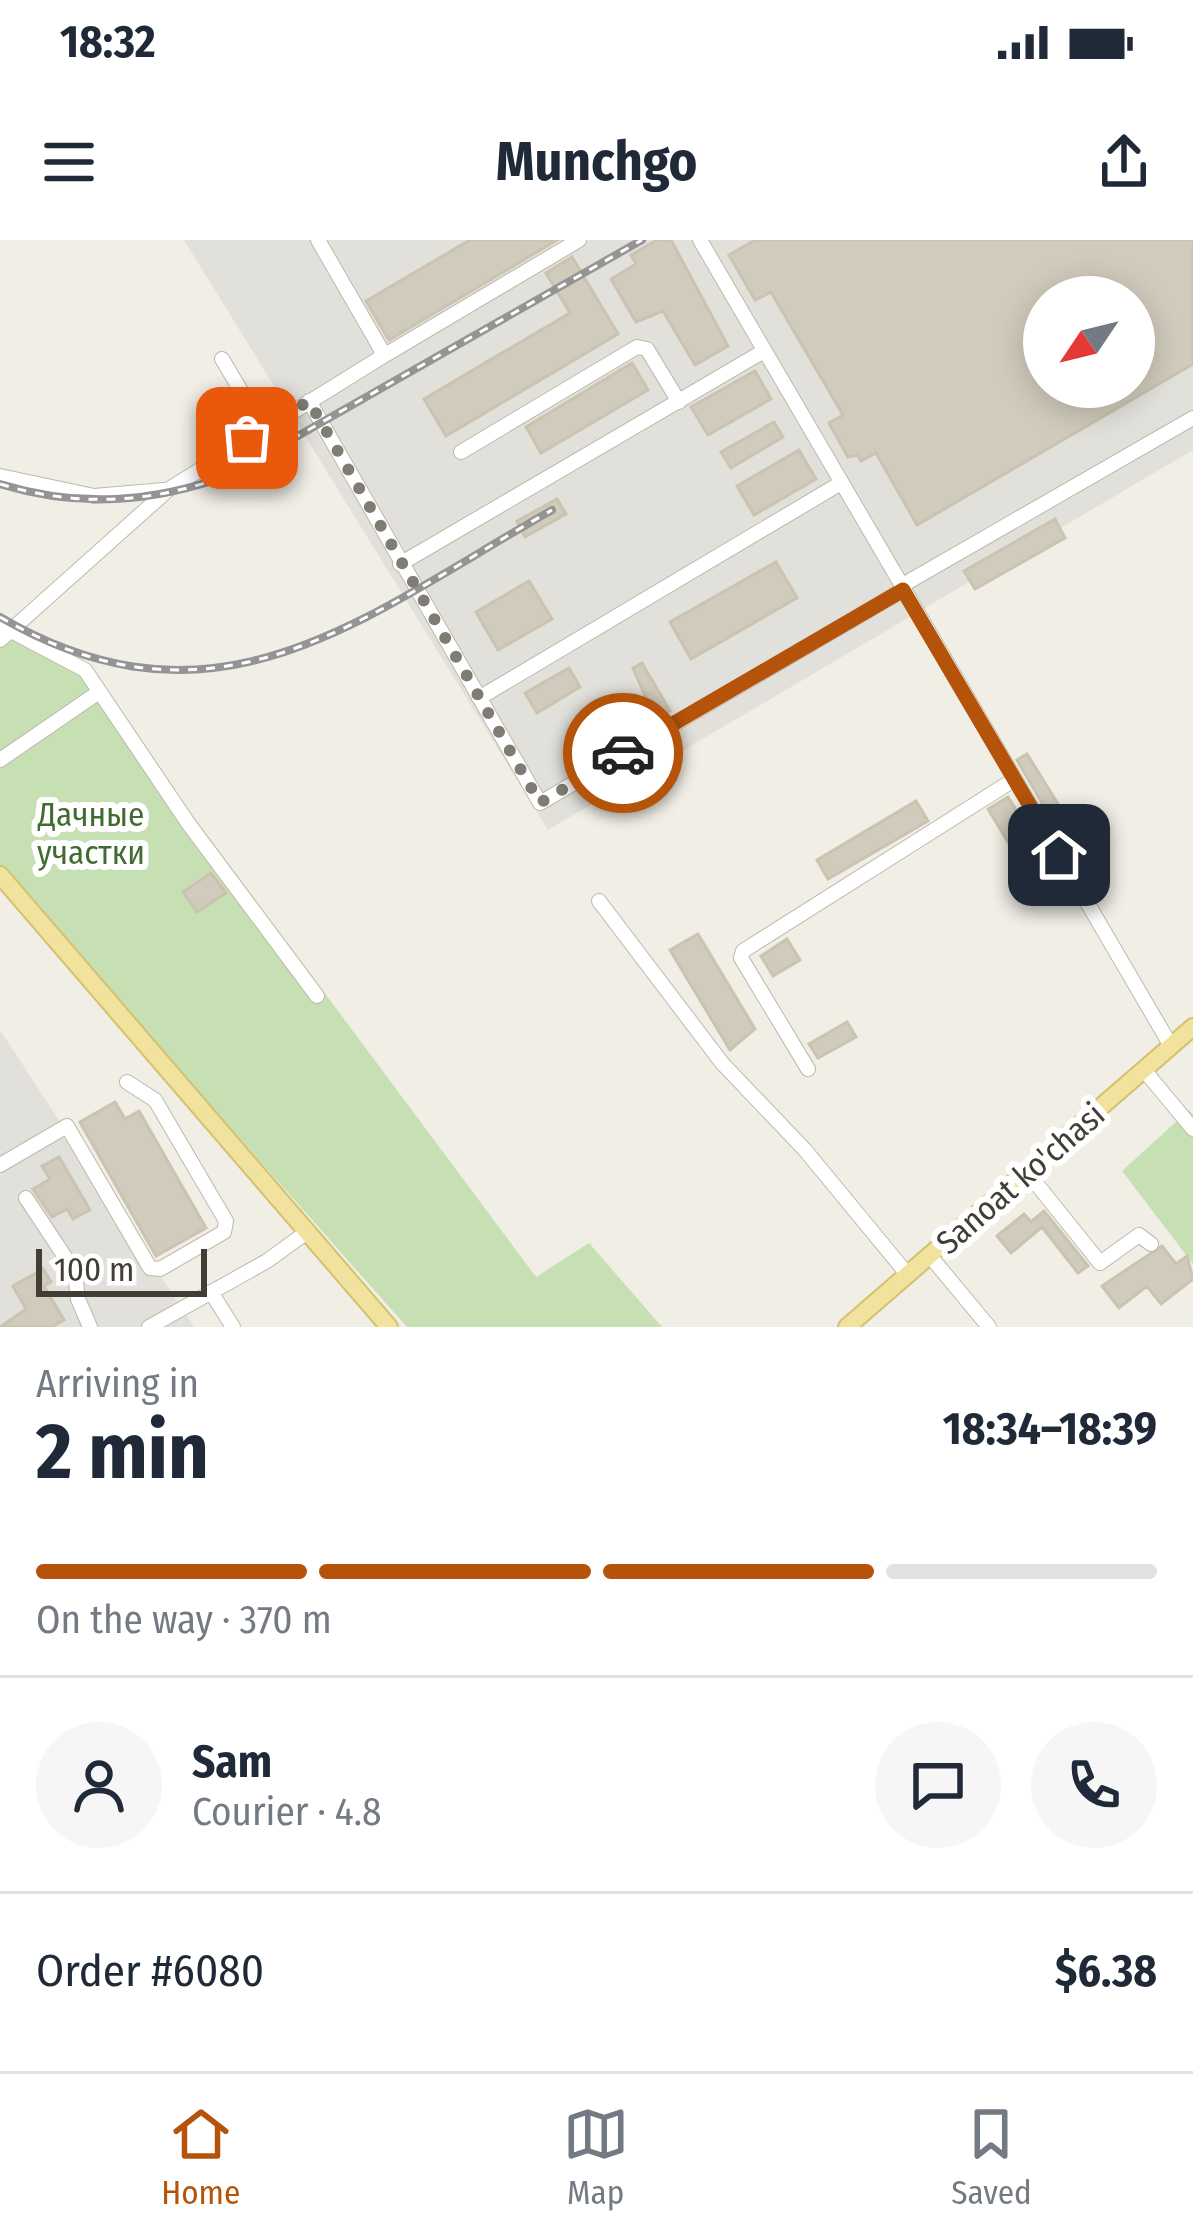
<!DOCTYPE html>
<meta charset="utf-8">
<style>
body{margin:0;font-family:"Fira Sans Condensed",sans-serif;background:#f6f6f7;color:#1f2937;height:100vh;display:flex;flex-direction:column;font-size:45px;white-space:nowrap}
*{box-sizing:border-box;margin:0}
p{font-size:39px;color:#747a83}
.icon{flex:none;width:66px;height:66px;fill:none;stroke:currentColor;stroke-width:2;stroke-linecap:round;stroke-linejoin:round}
.map{position:relative;height:1087px;overflow:hidden}
.details{display:flex;flex-direction:column;background:#fff;flex:1}
.details>*{flex:none}
.needle{width:78px;rotate:235deg}
.tools{position:absolute;left:1023px;top:36px;display:grid;gap:24px}
.tools a{display:grid;place-items:center;width:132px;height:132px;border-radius:50%;background:#fff;box-shadow:0 6px 30px #0003;font-size:60px}
.scale{position:absolute;left:36px;bottom:30px;width:171px;box-sizing:border-box;padding-left:12px;border:6px solid #423e36;border-top:0;font-size:33px;line-height:42px;white-space:nowrap;color:#423e36;-webkit-text-stroke:9px #fff;paint-order:stroke}
.pin{position:absolute;display:grid;place-items:center;width:102px;height:102px;color:#fff;margin:-51px;border-radius:24px;box-shadow:0 6px 18px #0006}
.courier{position:absolute;display:grid;place-items:center;width:120px;height:120px;margin:-60px;border:9px solid #b45309;border-radius:50%;background:#fff;color:#222;box-shadow:0 3px 15px #0007}
.summary em{font-style:normal;font-weight:700}
.summary div{display:flex;flex-direction:column-reverse}
.summary{display:flex;align-items:center;justify-content:space-between;height:204px;padding:0 36px}
h1{font-size:78px;font-weight:700;line-height:90px}
.bar{display:grid;grid-template-columns:repeat(4,1fr);gap:18px 12px;align-content:center;height:144px;padding:0 36px}
.bar i{height:15px;border-radius:9px;background:#e0e1e3}
.bar .selected{background:#b45309}
.bar p{grid-column:span 4}
.line{display:flex;align-items:center;gap:30px;padding:0 36px;border-top:3px solid #e0e1e3}
.line div{flex:1}
.round{display:grid;place-items:center;flex:none;width:126px;height:126px;border-radius:63px;background:#f6f6f7}
.status{display:flex;justify-content:space-between;align-items:center;height:84px;padding:0 60px;background:#fff;direction:ltr}
.status svg{height:33px;fill:currentColor}
header{display:flex;justify-content:space-between;align-items:center;height:156px;padding:0 36px;background:#fff;font-size:54px;font-weight:700}
.dock{display:flex;justify-content:space-around;align-items:center;height:168px;border-top:3px solid #e0e1e3;background:#fff;font-size:33px;color:#747a83}
.dock a{display:grid;justify-items:center;gap:6px}
.dock .selected{color:#b45309}
.map>svg:first-child{display:block}
</style>
<div class="status"><b>18:32</b><svg viewBox="0 0 49 12"><path d="M0 12V9h3v3zM5 12V6h3v6zM10 12V3h3v9zM15 12V0h3v12zM26 1h20v11H26zM47 4h2v5h-2z"/></svg></div>
<header><svg class="icon" aria-label="menu" viewBox="0 0 24 24"><path d="M4 6h16M4 12h16M4 18h16"/></svg>Munchgo<svg class="icon" aria-label="share" viewBox="0 0 24 24"><path d="M12 15V3M7 8l5-5 5 5M5 13v7h14v-7"/></svg></header>
<div class="map">
<svg width="1193" height="1087" viewBox="0 0 1193 1087">
<rect width="100%" height="100%" fill="#f0eee5"/>
<!-- industrial -->
<path fill="#e2e0da" fill-rule="evenodd" d="M184,0H1193V210L548,590ZM1044,57H1134V147H1044Z
M0,790L194,1087H0Z"/>
<!-- green -->
<path fill="#c7e0b3" d="M0,394L88,435L536,1037L589,1003L662,1087H407L0,628Z
M1189,870L1193,875V1024L1122,931Z"/>
<!-- building -->
<path fill="#d0cbbc" stroke="#cac3b0" stroke-width="3" fill-rule="evenodd" d="M470,0H557L389,100L366,61Z
M657,0H671L728,106L695,125L663,71L636,82L611,39L636,24L631,15Z
M755,0H1193V124L917,285L876,213L861,221L858,215L848,217L829,183L843,175L771,52L755,60L729,15ZM1044,57H1134V147H1044Z
M572,17L618,94L446,196L424,159L570,73L546,33Z
M632,123L648,150L541,213L526,187Z
M755,131L771,159L708,195L691,167Z
M774,182L783,197L731,228L721,212Z
M799,210L816,239L754,275L737,246Z
M557,259L566,274L525,297L517,281Z
M1055,279L1065,298L975,349L964,331Z
M776,322L797,358L691,419L670,382Z
M529,341L552,379L498,410L476,372Z
M642,423L670,471L655,479L633,428Z
M569,428L580,447L537,473L525,453Z
M1027,514L1071,585L1065,589L1049,566L1045,568L1017,520Z
M1008,557L1037,604L1017,617L988,569Z
M916,561L928,581L828,639L817,620Z
M211,633L226,653L197,672L183,652Z
M698,694L755,789L730,810L670,710Z
M787,699L800,720L773,736L761,716Z
M847,782L856,797L818,818L809,804Z
M115,862L125,879L139,871L206,988L156,1016L80,882Z
M59,917L90,970L73,979L67,969L52,977L33,949L50,939L42,926Z
M1044,971L1088,1026L1078,1033L1042,987L1011,1013L997,996L1024,974L1031,982Z
M1162,1006L1176,1024L1187,1016L1193,1039L1161,1064L1147,1046L1119,1068L1102,1046Z
M43,1029L51,1042L44,1046L64,1080L51,1087H0L26,1069L13,1046Z"/>
<g fill="none" stroke-linecap="round" stroke-linejoin="round">
<!-- minor casing -->
<g stroke="#bdb9ac" stroke-width="16">
<path id="minor" d="M700,0L1171,806
M380,118L579,0
M222,119L263,188
M309,161L540,563L903,350
M461,212L637,107L647,109L679,162
M0,236L94,256L164,250
M400,324L764,111
M901,346L1193,178
M0,385L85,430L188,583L317,756
M0,400L169,249L380,118L382,111L318,0
M479,458L841,243
M0,520L99,452
M599,661L722,823L805,910L908,1035
M808,829L741,718L743,711L1015,539
M1144,830L1193,889
M0,925L67,886L150,1028L160,1029L224,992L226,981L155,860L127,842
M1027,932L1100,1023L1139,995L1151,1004
M26,958L75,1032L78,1059L90,1087
M930,1016L989,1087
M211,1052L233,1087
M149,1087L267,1021L307,992"/>
</g>
<!-- major casing -->
<g stroke="#d4c16f" stroke-width="20">
<path id="major" d="M0,635L389,1087
M847,1087L1193,787"/>
</g>
<!-- minor -->
<use href="#minor" stroke="#fff" stroke-width="14"/>
<!-- major -->
<use href="#major" stroke="#f1e29d" stroke-width="16"/>
<!-- rail casing -->
<g stroke="#949494" stroke-width="8">
<path id="rail" d="M0,244C79,268 152,263 229,235L642,0
M0,377C218,504 365,376 552,270"/>
</g>
<!-- rail -->
<use href="#rail" stroke="#fff" stroke-width="3" stroke-dasharray="9" stroke-linecap="butt"/>
</g>
<g fill="none" stroke-linecap="round" stroke-linejoin="round">
<!-- done -->
<path stroke="#7f7c73" stroke-width="12" stroke-dasharray="0 21.6" d="M247,198L309,161L540,563L623,513"/>
<!-- route -->
<path stroke="#b45309" stroke-width="15" d="M623,513L903,350L1059,615"/>
</g>
<g text-anchor="middle" stroke-width="12" stroke-linejoin="round" paint-order="stroke">
<!-- park labels -->
<g font-size="33" fill="#416c30" stroke="#fff">
<text x="91" y="586">Дачные<tspan x="91" dy="38">участки</tspan></text>
</g>
<!-- street labels -->
<g font-size="33" fill="#423e36" stroke="#fff">
<text transform="translate(1020 938) rotate(-41)" y="12">Sanoat ko'chasi</text>
</g>
</g>
</svg>
<div class="tools">
<a><svg class="needle" viewBox="-14 -14 28 28"><path d="M0-13l5 13h-10z" fill="#e53935"/><path d="M0 13l5-13h-10z" fill="#747a83"/></svg></a>
</div>
<div class="scale">100 m</div>
<div class="pin" style="left:247px;top:198px;background:#ea580c"><svg class="icon" aria-label="bag" viewBox="0 0 24 24"><path d="M5 8h14l-1 12H6zM9 8a3 3 0 0 1 6 0"/></svg></div>
<div class="pin" style="left:1059px;top:615px;background:#1f2937"><svg class="icon" aria-label="home" viewBox="0 0 24 24"><path d="M3 11l9-7 9 7M6 9v11h12V9"/></svg></div>
<div class="courier" style="left:623px;top:513px"><svg class="icon" aria-label="car" viewBox="0 0 24 24"><path d="M5 17H2v-5l4-1 3-4h7l3 4 3 1v5h-3M9 17h6M6 11h13"/><circle cx="7" cy="17" r="2"/><circle cx="17" cy="17" r="2"/></svg></div>
</div>
<section class="details">
<div class="summary"><div><h1>2 min</h1><p>Arriving in</p></div><em>18:34–18:39</em></div>
<div class="bar"><i class="selected"></i><i class="selected"></i><i class="selected"></i><i></i><p>On the way · 370 m</p></div>
<div class="line" style="height:216px"><a class="round"><svg class="icon" aria-label="person" viewBox="0 0 24 24"><circle cx="12" cy="8" r="4"/><path d="M4 21q1-7 8-7t8 7"/></svg></a><div><b>Sam</b><p>Courier · 4.8</p></div><a class="round"><svg class="icon" aria-label="chat" viewBox="0 0 24 24"><path d="M4 5h16v11H9l-5 4z"/></svg></a><a class="round"><svg class="icon" aria-label="phone" viewBox="0 0 24 24"><path d="M5 4h4l2 5-3 2q2 4 5 5l2-3 5 2v4C11 20 4 13 5 4z"/></svg></a></div>
<div class="line" style="height:156px"><div>Order #6080</div><b>$6.38</b></div>
</section>
<nav class="dock">
<a class="selected"><svg class="icon" aria-label="home" viewBox="0 0 24 24"><path d="M3 11l9-7 9 7M6 9v11h12V9"/></svg>Home</a>
<a><svg class="icon" aria-label="map" viewBox="0 0 24 24"><path d="M3 6l6-2 6 2 6-2v14l-6 2-6-2-6 2zM9 4v14M15 6v14"/></svg>Map</a>
<a><svg class="icon" aria-label="saved" viewBox="0 0 24 24"><path d="M7 4h10v16l-5-4-5 4z"/></svg>Saved</a>
</nav>
